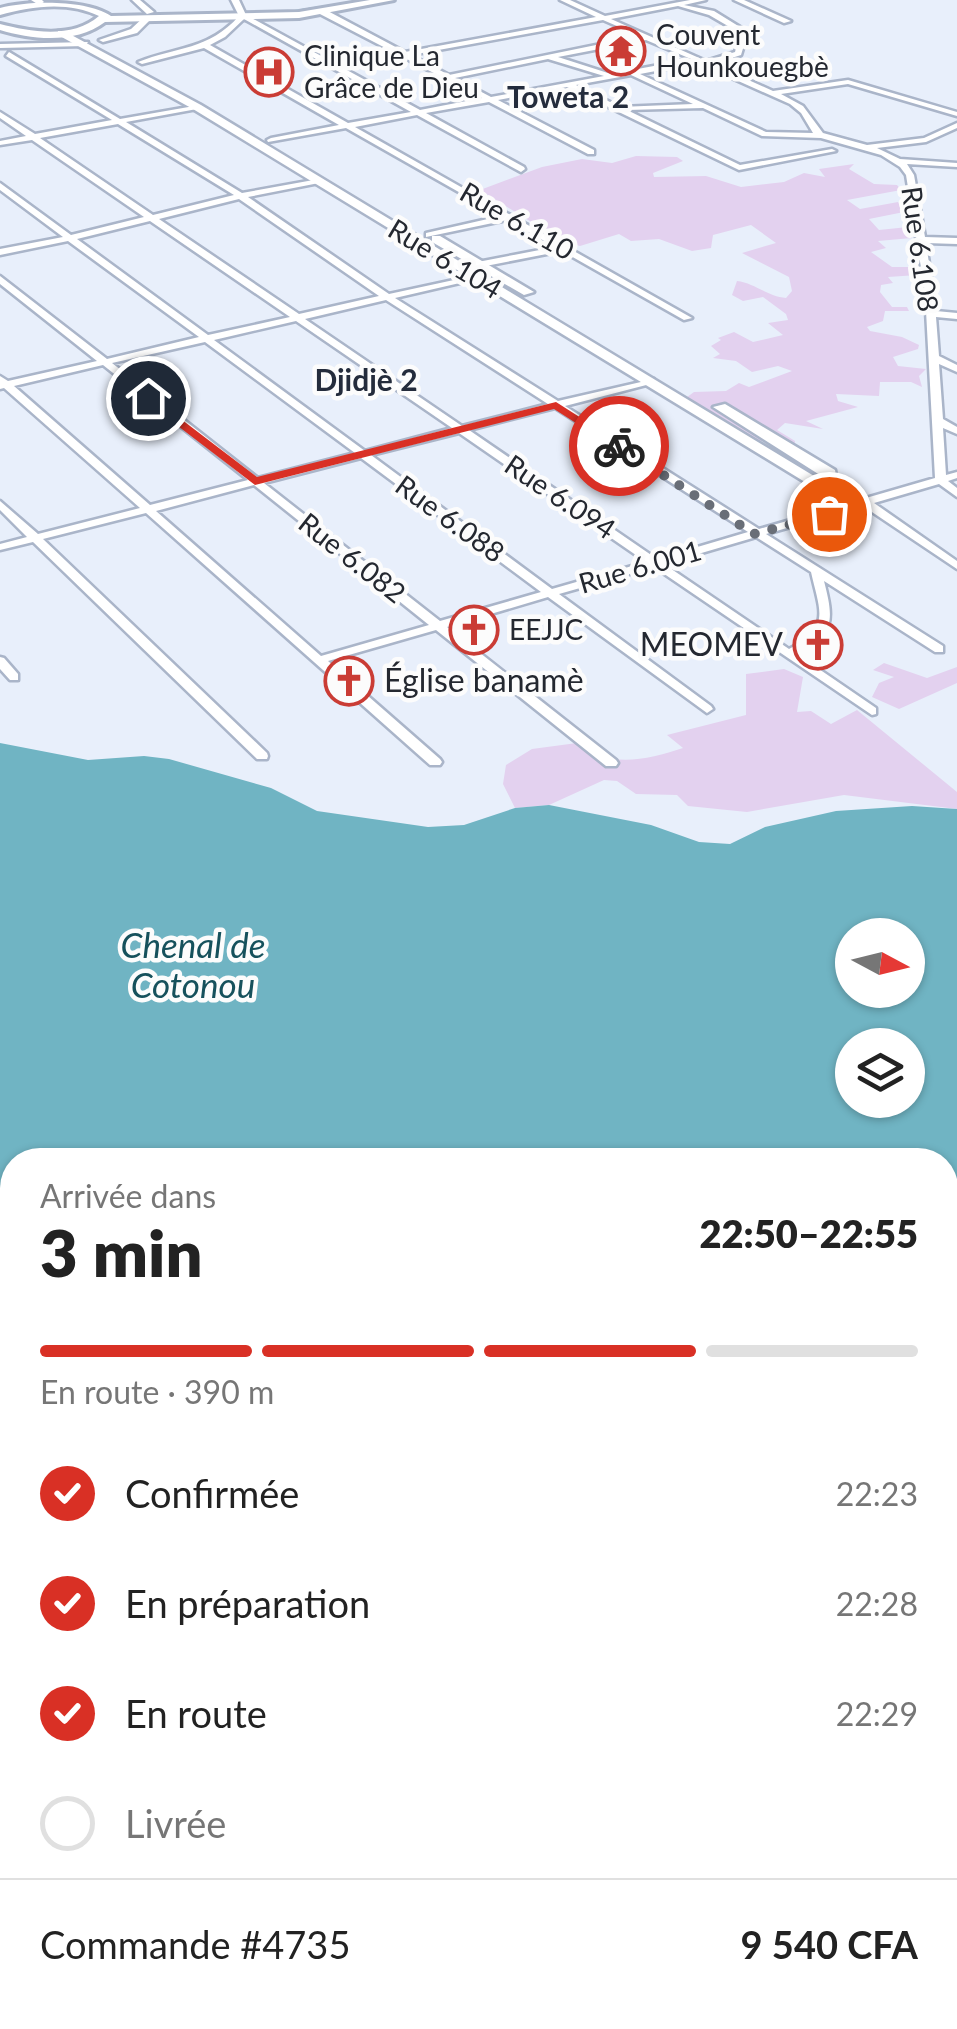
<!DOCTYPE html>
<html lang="fr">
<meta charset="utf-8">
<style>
body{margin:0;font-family:Lato,sans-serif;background:#f6f6f6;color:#222;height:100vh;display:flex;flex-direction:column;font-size:38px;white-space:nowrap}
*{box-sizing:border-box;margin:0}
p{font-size:32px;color:#767676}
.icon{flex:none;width:55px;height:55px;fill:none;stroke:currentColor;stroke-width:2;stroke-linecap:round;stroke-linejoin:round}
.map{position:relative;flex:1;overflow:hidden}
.details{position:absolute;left:0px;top:1148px;width:958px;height:882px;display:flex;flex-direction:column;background:#fff;border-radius:40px 40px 0 0;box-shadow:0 2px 8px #0004}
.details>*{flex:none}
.needle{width:65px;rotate:97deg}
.fabs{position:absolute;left:835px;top:918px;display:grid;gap:20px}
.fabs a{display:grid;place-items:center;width:90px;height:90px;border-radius:50%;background:#fff;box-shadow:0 2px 8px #0004;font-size:50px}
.pin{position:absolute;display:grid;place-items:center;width:85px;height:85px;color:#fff;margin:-42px;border:5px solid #fff;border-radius:50%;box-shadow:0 2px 10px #0007}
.courier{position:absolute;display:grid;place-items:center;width:100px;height:100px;margin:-50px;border:8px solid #d93025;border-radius:50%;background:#fff;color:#222;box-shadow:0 2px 12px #0007}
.overview em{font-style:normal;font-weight:800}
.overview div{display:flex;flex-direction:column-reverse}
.overview{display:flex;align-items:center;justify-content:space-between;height:170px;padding:0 40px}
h1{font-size:65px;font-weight:800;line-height:75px}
.bar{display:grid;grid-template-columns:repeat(4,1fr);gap:15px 10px;align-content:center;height:120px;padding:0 40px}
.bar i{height:12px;border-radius:8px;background:#e0e0e0}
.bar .active{background:#d93025}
.bar p{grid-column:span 4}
.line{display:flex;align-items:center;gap:25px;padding:0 40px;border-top:2px solid #e0e0e0}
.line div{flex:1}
ol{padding:0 40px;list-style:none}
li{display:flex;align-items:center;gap:30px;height:110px}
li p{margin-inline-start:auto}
li .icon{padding:10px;border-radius:50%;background:#d93025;color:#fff;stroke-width:4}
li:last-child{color:#767676}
li i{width:55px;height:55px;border:5px solid #e0e0e0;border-radius:50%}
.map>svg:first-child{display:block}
</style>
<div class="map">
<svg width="957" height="2029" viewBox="0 0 957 2029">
<rect width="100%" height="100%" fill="#e8effb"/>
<!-- green -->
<path fill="#e3d1ef" d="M636,156L677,157L683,161L653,173L654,177L706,176L741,187L784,182L804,173L825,177L819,169L854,164L849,169L874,184L897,185L901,190L847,200L860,209L898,202L904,212L869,219L879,230L908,227L912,238L878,241L886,248L871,252L892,267H919L917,275L888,277L893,283L881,285L880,292L892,307H907L909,311H885L883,321L867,327L870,331L902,337L919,345L918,349L893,357L898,366L926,369L919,376L922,387L911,382H880L879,396L836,394L838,401L858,407L806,421L823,429L785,423L777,430L795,441L794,449L777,450L783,446L770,440L748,443L679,403L694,392L726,391L739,383L749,387L792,371L778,366L752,372L736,361L713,358L720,354L711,346L721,340L718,338L734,332L753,342L783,335L768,323L788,320L786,314L763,297L743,301L732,295L737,281C755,283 768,297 786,298L792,291L789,277L742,253L776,243L751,225L713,235L711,248L692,251L659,239L631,241L619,234L580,246L562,241L480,190L542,167L582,159L612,163Z
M884,663L927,678L957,667V683L899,709L872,697L879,683L894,677L873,670Z
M784,669L803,677L797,712L811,711L831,724L857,710L957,792V809L844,795L747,812L688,806L677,795L636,794L617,781L604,780L549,805L515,808L503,784L506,765L532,749L577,743C608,769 647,760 683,748L667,735L746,715V674Z"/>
<!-- water -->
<path fill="#70b4c3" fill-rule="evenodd" d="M0,743L88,760L144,756L169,759L271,788L317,811L428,827L464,825L515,808L549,805L651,825L699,842L730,844L765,827L836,811L912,806L957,809V1306L945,1307V1160H12V1264L0,1263ZM852,935H908V990H852ZM852,1045H908V1100H852Z"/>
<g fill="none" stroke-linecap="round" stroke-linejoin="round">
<!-- stream-far1 -->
<path stroke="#70b4c3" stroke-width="2.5" d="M290,12L367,0
M125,15L217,14"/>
<!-- stream -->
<path stroke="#70b4c3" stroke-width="6" d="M0,1598L12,1562
M729,2018V2029"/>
<!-- minor casing -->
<g stroke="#aab5c9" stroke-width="5">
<path id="minor" d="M132,0H140L154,12L147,14Z
M231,0H239L246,15L420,110L482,98L318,13V9H324L405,52L596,17L560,0H570L605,16L690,0H706L684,5L714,11L748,32L741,55L713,64L773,91L848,80L957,112V116L848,84L781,94L803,106L823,133L867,145L924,138L957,123V128L926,142L877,148L900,159L957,163V167L907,164L914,175L925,237L957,238V244L926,243L936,311L957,313V319L936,317L939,356L957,365V372L939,364L943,419L957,427V434L943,428L946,475L957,472V478L948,481L957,488V497L939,484L874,503L957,561V569L863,506L766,534L943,646V652H935L824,581C834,620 835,634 797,654L876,708V714L872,715L654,567L559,594L711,706L713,709L707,713L548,597L447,627L616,760L618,763L616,766H606L436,630L328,661L440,759L442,762L440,765H430L146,513L43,539L267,753L268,756L267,759H257L33,542L0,550V544L27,537L0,510V501L38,534L140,508L4,388L0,389V376L8,381L97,361L0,284V276L107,359L199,337L68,241L0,255V249L63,237L0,190V183L71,235L144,217L32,140L0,145V141L26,136L0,118V112L35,134L112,120L6,56L9,52L120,119L200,105L201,107L197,109L126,122L242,193L319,179V183L248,197L389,294L477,275V279L395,298L558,401L654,379V383L565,406L759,529L935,478L925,292L906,175L900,167L881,155L821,138L762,136L703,108L627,110L740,165L832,149L836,151L739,170L567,87L498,100L594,150V154H588L489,102L426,113L524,167L525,169L521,172L417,115L355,127L692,318L684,320L562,251L460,271L455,268L457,266L555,247L507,220L426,237V233L501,216L346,128L268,142L267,140L271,138L339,125L204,48L142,64L138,62C176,47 209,50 239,16ZM678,6L709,15L740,33L735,52L706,61L611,19ZM244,19L411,112L348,123L210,45L225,37ZM603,20L640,36L449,75L411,55ZM646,40L691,59L611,74L558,57ZM548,59L604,76L491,97L455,78ZM698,63L790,104L801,113L813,133L766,132L640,74ZM631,75L693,104L620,107L576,85ZM118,124L234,195L153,215L40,138ZM239,199L379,296L299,314L159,219ZM150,221L290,317L208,335L77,239ZM386,300L548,404L462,426L305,319ZM296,321L452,428L365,451L214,340ZM205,342L355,453L258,478L112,363ZM103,365L248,480L150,505L14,386ZM555,408L748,532L657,559L469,430ZM459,433L646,562L552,589L371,455ZM361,458L541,592L440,621L264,483ZM254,485L429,625L321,656L156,511ZM756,537L811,572C820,612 831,627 789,649L664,564Z
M734,0H744L791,21L784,23Z
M145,16L152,18L137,33L103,42L99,40L131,29Z
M88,42L85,46L0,48V44Z
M0,657L4,658L18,674V680H10L0,669Z
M12,1509V1542L7,1556L0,1558V1523L5,1511Z
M12,1584V1620L7,1634L0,1636V1599L5,1587Z
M945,1928L957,1930V1950L945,1948Z
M0,1970L12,1972V1992L0,1990Z
M172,2018H234L247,2021L250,2029H185L175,2025Z
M265,2018H287L285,2029H263Z
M463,2018H485L484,2029H462Z
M681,2018H703L702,2029H680Z
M746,2018H768V2029H746Z"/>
</g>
<!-- tertiary casing -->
<g stroke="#aab5c9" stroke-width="5">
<path id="tertiary" d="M31,0H42L44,2L39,5Z
M58,31H64L201,105L814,476L823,477L713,407L725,404L835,470L837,481L874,503L862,506L826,486L805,482L193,109L58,35Z
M432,236H440L534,292L524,295L432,242Z"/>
</g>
<!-- secondary casing -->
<g stroke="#aab5c9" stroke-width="6">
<path id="secondary" d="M370,0H394L299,18L105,22C76,44 33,40 0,30V24C31,32 73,39 99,16C69,1 31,6 0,15V8C31,0 87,0 111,16L299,12Z"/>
</g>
<!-- minor -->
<use href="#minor" fill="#fff" fill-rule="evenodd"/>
<!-- tertiary -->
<use href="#tertiary" fill="#fff" fill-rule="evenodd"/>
<!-- secondary -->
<use href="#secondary" fill="#fff" fill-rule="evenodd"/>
</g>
<!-- route -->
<path fill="#d93025" d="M148,394L257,477L556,402L625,446L615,448L554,409L255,485L144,400Z"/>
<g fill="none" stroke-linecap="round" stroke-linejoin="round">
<!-- done -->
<path stroke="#696e77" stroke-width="10" stroke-dasharray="0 18" d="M619,446L754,534L829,514"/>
</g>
<!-- icons -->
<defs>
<g id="temple-ring" transform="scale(2.5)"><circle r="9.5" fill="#fcfcfc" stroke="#ca3c35" stroke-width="1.5"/><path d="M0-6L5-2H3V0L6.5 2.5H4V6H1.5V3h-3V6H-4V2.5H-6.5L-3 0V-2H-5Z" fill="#ca3c35"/></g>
<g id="hospital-ring" transform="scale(2.5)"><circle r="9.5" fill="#fcfcfc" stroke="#ca3c35" stroke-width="1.5"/><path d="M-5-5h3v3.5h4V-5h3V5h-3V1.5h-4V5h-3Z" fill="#ca3c35"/></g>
<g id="church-ring" transform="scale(2.5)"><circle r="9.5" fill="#fcfcfc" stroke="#ca3c35" stroke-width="1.5"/><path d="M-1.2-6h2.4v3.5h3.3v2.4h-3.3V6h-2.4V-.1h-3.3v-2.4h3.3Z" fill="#ca3c35"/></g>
</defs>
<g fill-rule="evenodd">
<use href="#temple-ring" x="621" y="51"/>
<use href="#hospital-ring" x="269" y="72"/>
<use href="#church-ring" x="474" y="630"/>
<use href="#church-ring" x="818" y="645"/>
<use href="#church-ring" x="349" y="681"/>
</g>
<g text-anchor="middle" stroke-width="9" stroke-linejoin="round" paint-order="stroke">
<!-- far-poi labels -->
<g font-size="28" fill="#242830" stroke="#fcfcfc" text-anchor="start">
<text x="656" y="45">Couvent<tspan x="656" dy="32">Hounkouegbè</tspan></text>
<text x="304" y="66">Clinique La<tspan x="304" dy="32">Grâce de Dieu</tspan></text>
<text x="509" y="640">EEJJC</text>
</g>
<!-- far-street labels -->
<g font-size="28" fill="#242830" stroke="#fcfcfc">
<text transform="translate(517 221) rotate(30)" y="10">Rue 6.110</text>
<text transform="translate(920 249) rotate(82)" y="10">Rue 6.108</text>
<text transform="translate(445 259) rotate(31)" y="10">Rue 6.104</text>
<text transform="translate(560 497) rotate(34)" y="10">Rue 6.094</text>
<text transform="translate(450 519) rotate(36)" y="10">Rue 6.088</text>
<text transform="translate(352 558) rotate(38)" y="10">Rue 6.082</text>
<text transform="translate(640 567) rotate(-16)" y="10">Rue 6.001</text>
</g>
<!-- far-neighbourhood labels -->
<g font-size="30" font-weight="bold" fill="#242c3c" stroke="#fcfcfc">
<text x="568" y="108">Toweta 2</text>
<text x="366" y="391">Djidjè 2</text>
</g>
<!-- poi labels -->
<g font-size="32" fill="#242830" stroke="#fcfcfc" text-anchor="end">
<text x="783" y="656">MEOMEV</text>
<text x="384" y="692" text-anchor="start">Église banamè</text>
</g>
<!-- water labels -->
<g font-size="35" font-style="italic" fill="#16515c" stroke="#fcfcfc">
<text x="193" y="958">Chenal de<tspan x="193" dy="40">Cotonou</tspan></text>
</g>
</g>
</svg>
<div class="fabs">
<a><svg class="needle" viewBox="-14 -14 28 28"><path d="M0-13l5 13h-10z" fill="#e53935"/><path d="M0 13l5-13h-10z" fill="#767676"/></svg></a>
<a><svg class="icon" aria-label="layers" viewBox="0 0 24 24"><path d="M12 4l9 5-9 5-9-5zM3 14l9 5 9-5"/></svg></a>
</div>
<div class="pin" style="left:829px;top:514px;background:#ea580c"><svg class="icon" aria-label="bag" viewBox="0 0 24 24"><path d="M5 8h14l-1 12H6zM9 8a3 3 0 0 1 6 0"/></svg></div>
<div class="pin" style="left:148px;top:398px;background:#1f2937"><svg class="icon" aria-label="home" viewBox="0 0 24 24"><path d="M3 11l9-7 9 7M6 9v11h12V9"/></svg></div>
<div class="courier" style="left:619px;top:446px"><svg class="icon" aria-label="bike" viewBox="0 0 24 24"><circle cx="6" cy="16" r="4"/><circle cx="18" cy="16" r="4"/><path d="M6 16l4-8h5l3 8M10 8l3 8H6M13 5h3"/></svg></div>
<section class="details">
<div class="overview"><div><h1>3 min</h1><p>Arrivée dans</p></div><em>22:50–22:55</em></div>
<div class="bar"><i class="active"></i><i class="active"></i><i class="active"></i><i></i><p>En route · 390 m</p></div>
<ol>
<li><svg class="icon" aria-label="check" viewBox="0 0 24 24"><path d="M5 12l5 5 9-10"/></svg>Confirmée<p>22:23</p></li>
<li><svg class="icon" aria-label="check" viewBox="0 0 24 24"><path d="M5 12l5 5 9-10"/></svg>En préparation<p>22:28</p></li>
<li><svg class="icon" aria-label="check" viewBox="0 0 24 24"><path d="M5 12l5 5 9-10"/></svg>En route<p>22:29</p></li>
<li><i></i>Livrée</li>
</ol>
<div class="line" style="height:130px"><div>Commande #4735</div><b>9 540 CFA</b></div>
</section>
</div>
